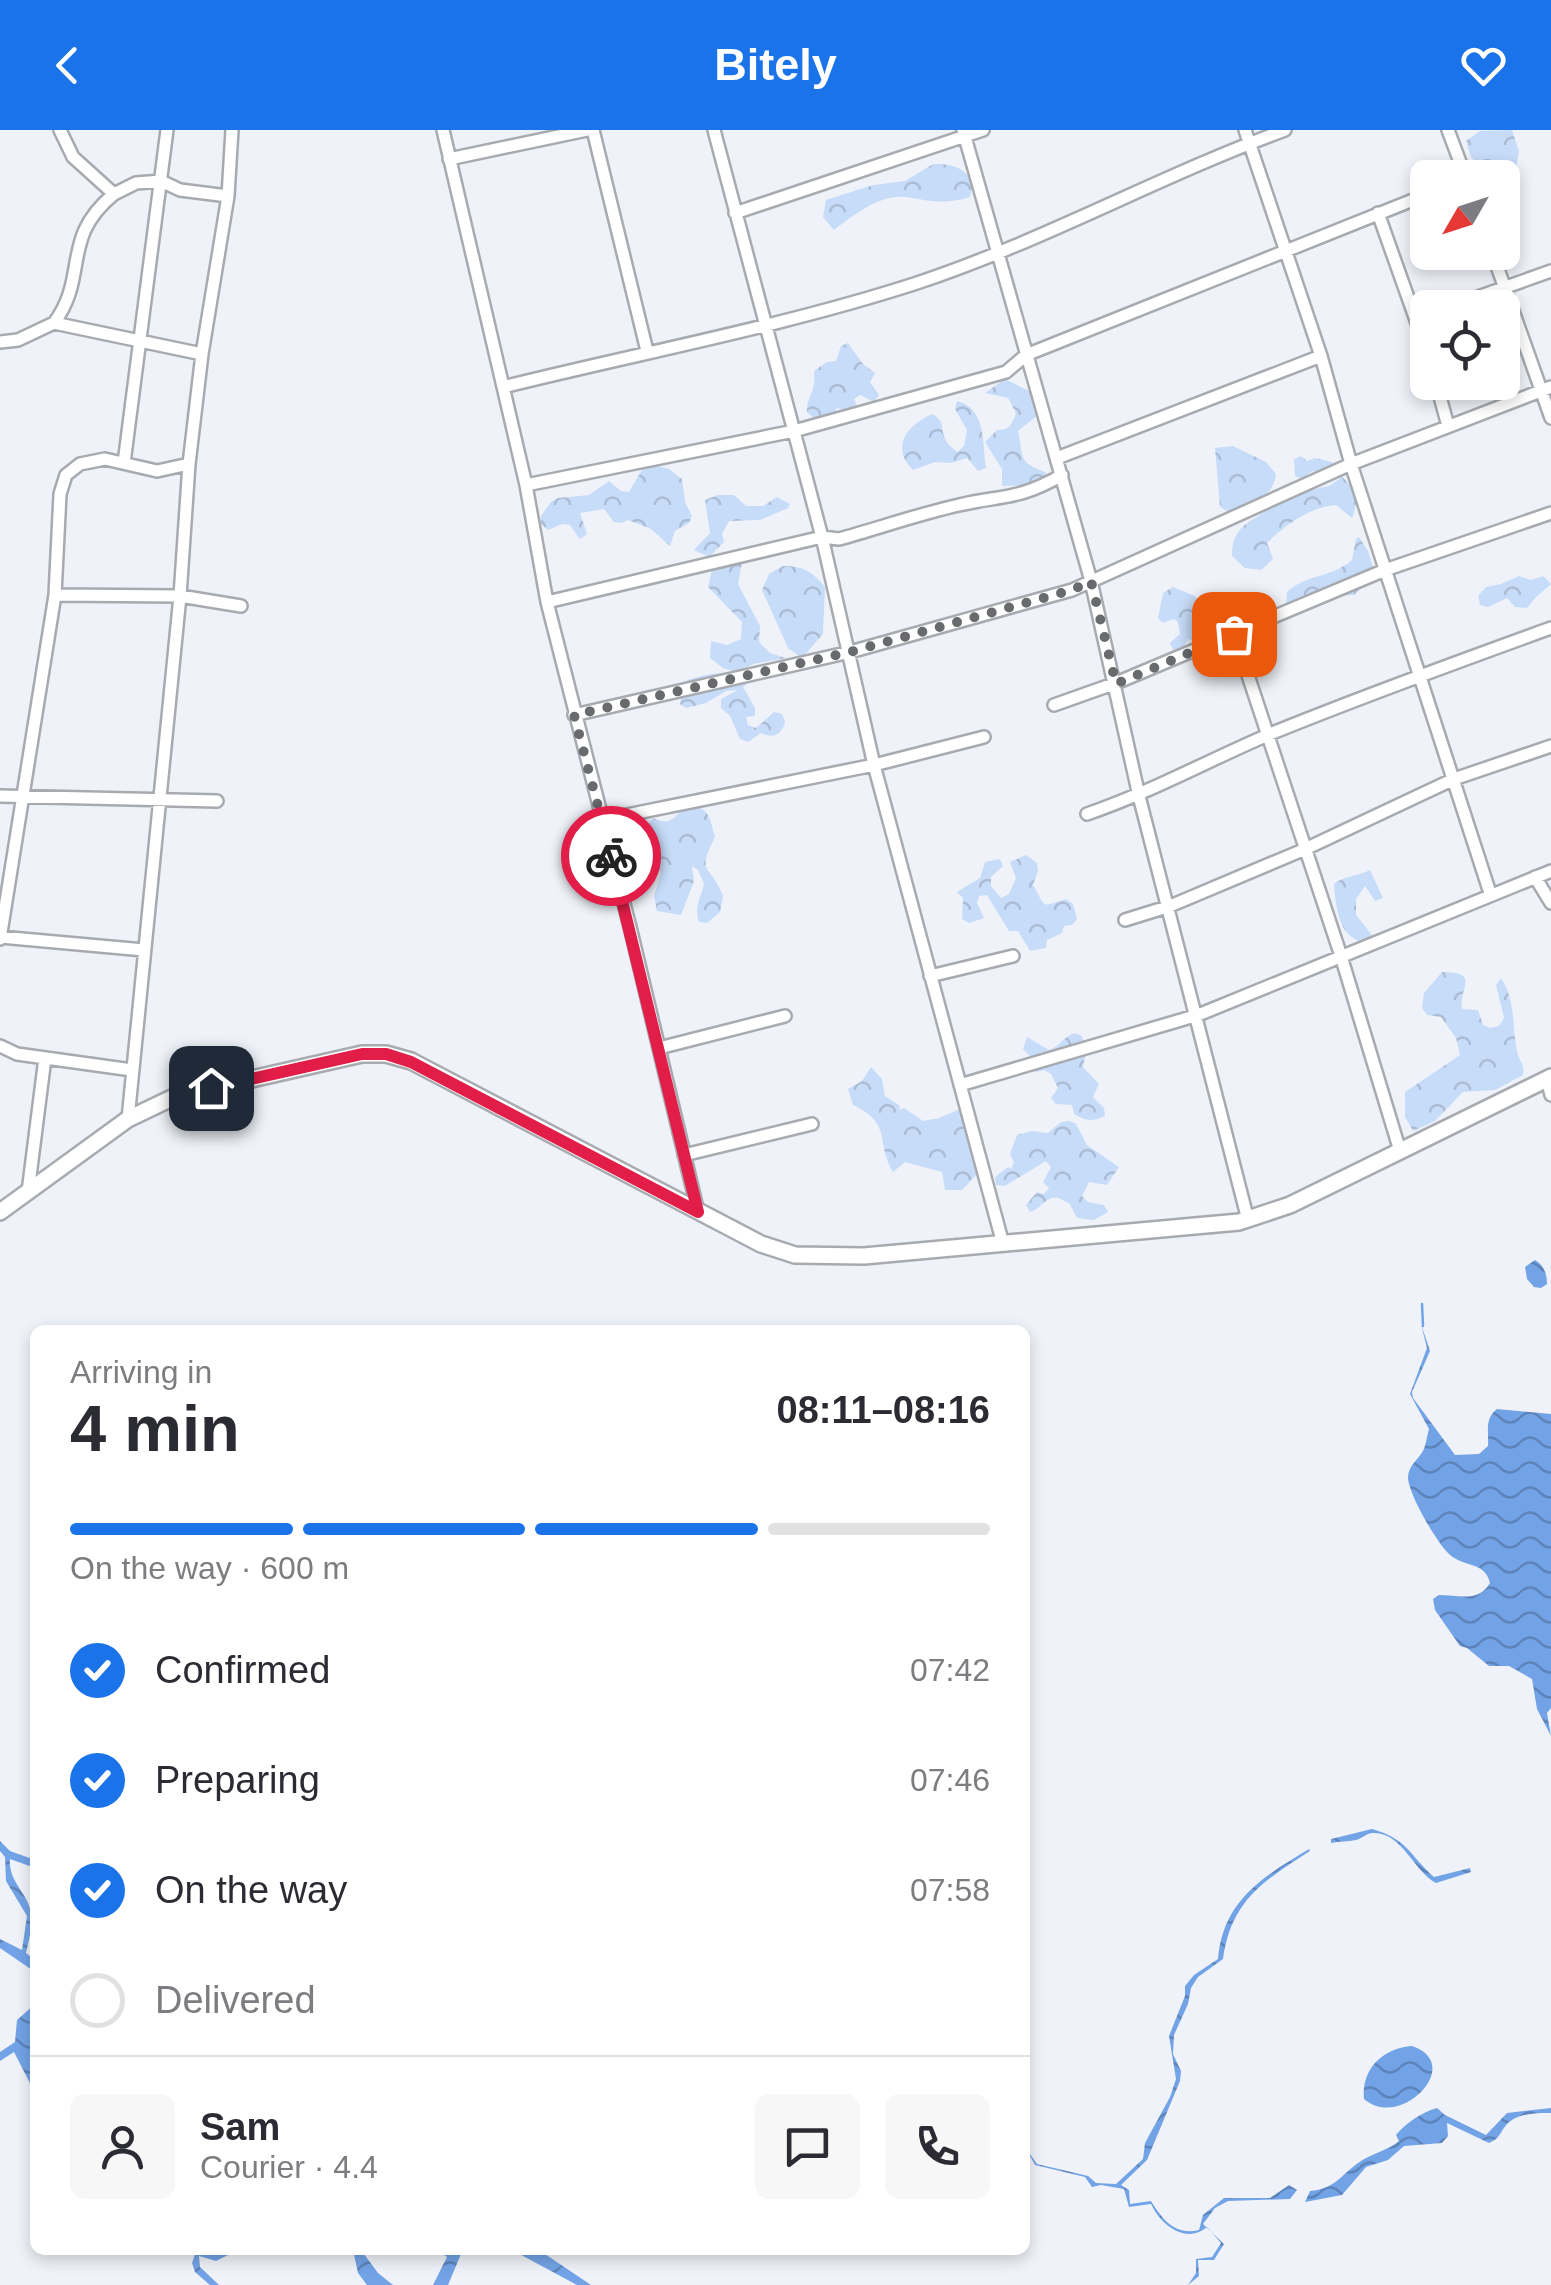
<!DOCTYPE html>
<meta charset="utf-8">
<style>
body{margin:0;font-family:Helvetica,sans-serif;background:#f7f7f7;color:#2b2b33;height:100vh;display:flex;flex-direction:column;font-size:38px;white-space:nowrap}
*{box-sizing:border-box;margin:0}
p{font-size:32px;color:#7c7c81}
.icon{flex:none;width:55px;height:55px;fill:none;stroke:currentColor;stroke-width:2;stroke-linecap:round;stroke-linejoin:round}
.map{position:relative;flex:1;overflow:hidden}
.sheet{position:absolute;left:30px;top:1195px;width:1000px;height:930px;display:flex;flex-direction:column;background:#fff;border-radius:15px;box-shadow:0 5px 15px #0003}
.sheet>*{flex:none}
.needle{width:65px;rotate:231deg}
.buttons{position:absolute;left:1410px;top:30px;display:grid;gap:20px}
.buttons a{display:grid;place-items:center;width:110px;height:110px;border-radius:15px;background:#fff;box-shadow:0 5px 15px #0003;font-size:50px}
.pin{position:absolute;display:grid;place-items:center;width:85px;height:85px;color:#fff;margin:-42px;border-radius:20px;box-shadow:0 5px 15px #0006}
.courier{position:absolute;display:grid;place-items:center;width:100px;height:100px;margin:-50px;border:8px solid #e11d48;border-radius:50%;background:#fff;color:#222;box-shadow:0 2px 12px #0007}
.summary em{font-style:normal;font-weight:800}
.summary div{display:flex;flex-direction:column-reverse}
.summary{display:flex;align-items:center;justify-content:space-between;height:170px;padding:0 40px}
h1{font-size:65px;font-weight:800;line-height:75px}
.bar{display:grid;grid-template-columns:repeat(4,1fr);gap:15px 10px;align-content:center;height:120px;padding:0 40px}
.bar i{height:12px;border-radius:8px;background:#e1e1e2}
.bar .current{background:#1a73e8}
.bar p{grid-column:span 4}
.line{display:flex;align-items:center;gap:25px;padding:0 40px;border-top:2px solid #e1e1e2}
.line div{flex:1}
.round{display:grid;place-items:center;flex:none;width:105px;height:105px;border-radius:15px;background:#f7f7f7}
ol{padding:0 40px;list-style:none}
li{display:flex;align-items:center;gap:30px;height:110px}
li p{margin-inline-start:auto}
li .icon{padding:10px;border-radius:50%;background:#1a73e8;color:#fff;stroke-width:4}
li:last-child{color:#7c7c81}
li i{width:55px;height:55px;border:5px solid #e1e1e2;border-radius:50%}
header{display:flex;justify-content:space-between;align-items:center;height:130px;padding:0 40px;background:#1a73e8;color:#fff;font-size:45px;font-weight:800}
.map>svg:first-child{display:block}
</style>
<header><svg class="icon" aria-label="back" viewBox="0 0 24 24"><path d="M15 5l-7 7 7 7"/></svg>Bitely<svg class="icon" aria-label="heart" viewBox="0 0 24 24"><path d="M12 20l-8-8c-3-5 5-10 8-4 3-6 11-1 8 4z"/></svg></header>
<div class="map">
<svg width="1551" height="2155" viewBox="0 0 1551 2155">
<defs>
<pattern id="forest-crowns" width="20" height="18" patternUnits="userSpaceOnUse" patternTransform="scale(2.5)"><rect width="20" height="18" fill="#c7dcf8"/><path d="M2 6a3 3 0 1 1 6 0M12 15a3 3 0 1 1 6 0" fill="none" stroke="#abbcd4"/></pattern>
<pattern id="water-waves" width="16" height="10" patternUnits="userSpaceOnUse" patternTransform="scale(2.5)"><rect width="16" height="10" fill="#72a3e6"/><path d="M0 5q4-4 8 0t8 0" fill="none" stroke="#5d84ba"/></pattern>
</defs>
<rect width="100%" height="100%" fill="#eff3f9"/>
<!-- forest -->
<path fill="url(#forest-crowns)" d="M1512,0L1519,22L1516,38L1482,39L1471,27L1466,11L1480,1Z
M933,34C952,34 962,36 973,52L970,67C943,75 931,71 906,67C879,64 854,85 834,100L823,87L826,70L873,55L905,51Z
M848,213L862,233L875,243L870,252L879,265L874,272L860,265L854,269L857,276L852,283L837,278L833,285L820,294L807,282C807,265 816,264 814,241L827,232L836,231L841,216Z
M1005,249L1041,267L1043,281L1018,301C1024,325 1016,332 1045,342L1048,349L1034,355L1002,356V339L985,312L997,300C1010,300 1012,294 1016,283L1008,268L985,263Z
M957,271C987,278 982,314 986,338L978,341L967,328L951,333L935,332L913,340C890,318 907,295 932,284C947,292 939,300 947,312C949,316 953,318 957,322L964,316L967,300L955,279Z
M1233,316L1266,332L1276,344C1274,365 1253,375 1234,385L1220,377L1215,318Z
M1301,326L1307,331L1315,328L1332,332L1335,339L1328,343L1312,341L1303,349L1295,346L1294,329Z
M646,333L669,339L682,349L685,372L692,386L689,393L675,401L670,416L651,399L628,390L622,393L614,392L604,379L580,383L587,404L580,409L570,395L562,394L548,400L541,394V386L551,372L558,368L589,365L609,351L621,361L629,362Z
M1342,347C1357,360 1359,369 1352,388L1336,375C1310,377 1285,395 1267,413L1273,429L1261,440L1245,438L1232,426C1232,387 1261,394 1281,366L1329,356Z
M718,365H734L746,376H763L777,367L790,374L788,378L760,390L729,391L722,404L724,412L709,427L694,420L710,403L705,370Z
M1359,407L1368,421L1374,440L1371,448L1354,465L1328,466L1289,476L1286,473L1287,462C1306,444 1332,448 1352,430L1356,409Z
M727,432L742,433L738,454L760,496L759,512L770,523L786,528L753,534L740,541L752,550L743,557L755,578V586L746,587L748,595L756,598L774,582L782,584L785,592C782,605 773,609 761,603L748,612L740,609L730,586L721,578V569L738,560L726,561L706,573L686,578L680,574L683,557L679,554C693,546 720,542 736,542L723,538L710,528L711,511L727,515L741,509L742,492L708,457L712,440Z
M783,436C803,436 812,441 825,457L823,504L802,528L788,518L762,460L769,444Z
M1519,446L1531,450L1543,446L1551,454C1542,462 1534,468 1527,478L1515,477L1507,468L1488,477L1480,475L1478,466L1486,457L1501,454Z
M1173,457L1195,466L1207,482L1205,494C1228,500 1224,485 1242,480C1244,480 1258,481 1260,481L1261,492L1237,512L1228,510L1224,503C1211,502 1209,506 1200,513L1188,509L1184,516L1173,520L1170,513L1180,504L1178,492L1174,489L1163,493L1158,488L1163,463Z
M693,675C711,680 710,691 715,707C696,746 709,731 723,766L720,782L707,793L699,792C694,776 700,770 704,754L698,740L692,736L694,751L681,785L657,781L654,766L661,743L648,722L642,699L653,688C671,696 674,688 685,676Z
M1026,725L1037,733L1038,741L1033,755C1047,779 1040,777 1066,769L1073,774L1077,789L1072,795L1064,796L1062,803L1047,810L1046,818L1030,821L1018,801H1009L987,765L979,766L977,773L984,788L969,793L962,789L963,768L957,762L980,748L985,732L1000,729L1003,736L991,747V756L1001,768L1009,764L1016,748L1010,732Z
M1370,740L1383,768L1375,771L1365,756L1356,769V785L1375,809L1368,813C1339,810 1336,780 1334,754C1343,746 1359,746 1370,740Z
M1442,842C1482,842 1458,859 1462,879L1478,880L1483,895L1490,898L1499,896L1504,888L1496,855L1501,848C1516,870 1512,898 1517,921C1519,931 1525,934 1523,945L1495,960L1463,962L1435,991L1413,1001L1405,987V962L1460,925L1456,908L1441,887L1427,885L1422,878L1424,863Z
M1075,903L1082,906L1086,921L1083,937L1099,954L1093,967L1104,978L1105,986C1093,992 1085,991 1074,984L1072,975L1056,974L1051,968L1058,958L1051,944L1044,940L1036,942L1029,925L1023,919L1027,907L1049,920C1060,917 1063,906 1075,903Z
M871,937L882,949L885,966L899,975L900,980L904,978L923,991L939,988L969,975L984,1037L962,1060H945L942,1042L905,1032L893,1042C875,1011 893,994 853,975L848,959L862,951Z
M1069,991L1076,994L1087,1015L1119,1037L1107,1055L1089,1052L1082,1066L1088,1072L1104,1075L1108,1082L1094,1090L1077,1088L1069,1073C1065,1072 1062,1069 1058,1068C1047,1065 1040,1080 1030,1082L1026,1075L1037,1062L1044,1064L1049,1058L1043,1052L1051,1037L1046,1031L1005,1056L996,1055L995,1047L1008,1037L1011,1039L1014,1032L1010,1024L1017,1005L1032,1001L1048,1003L1061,992Z"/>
<!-- water -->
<path fill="url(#water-waves)" d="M1535,1130C1544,1135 1547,1144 1547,1154L1541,1158L1534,1157L1527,1149L1525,1137Z
M1421,1194L1430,1221L1412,1262L1413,1268L1455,1325L1479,1324L1488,1316C1489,1302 1484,1289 1497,1279L1551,1284V1578L1547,1583L1551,1606L1537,1579L1532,1549L1509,1536H1489L1467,1518L1460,1516L1435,1480L1433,1469L1439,1465C1459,1465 1478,1473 1490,1453C1485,1431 1464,1438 1449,1424C1437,1413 1409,1365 1408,1348C1408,1336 1417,1331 1423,1321C1426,1315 1427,1306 1429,1299L1410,1264L1427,1218Z
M1372,1699C1408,1709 1409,1725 1434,1747L1470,1738L1471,1742L1436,1753C1413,1741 1402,1701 1372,1703C1365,1704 1363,1708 1356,1710C1348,1712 1339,1711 1331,1713V1709Z
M0,1711L10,1721L35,1730V1738L10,1729C8,1751 27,1762 31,1782C33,1796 29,1810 26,1823L35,1830V1842L0,1818V1809L22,1820L27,1786L6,1751L5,1727L0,1721Z
M1309,1719L1310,1721C1263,1751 1231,1771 1223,1829L1198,1847L1191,1858L1188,1874L1174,1905L1173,1924L1181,1941L1180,1951L1147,2030L1121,2055L1129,2060L1130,2074L1151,2071C1162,2089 1175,2106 1199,2100L1203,2085L1224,2068H1270L1289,2055L1297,2060L1290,2069L1228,2071L1215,2078L1203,2094L1224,2114L1214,2130H1198L1199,2146L1188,2155L1196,2143V2129L1212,2127L1221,2113L1207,2097C1187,2114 1162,2097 1151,2074L1129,2077L1124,2059L1101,2055L1092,2057L1085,2047L1035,2035L1025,2017L1037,2034L1088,2046L1096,2053L1116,2054L1143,2029L1145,2013L1170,1967L1176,1949L1169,1906L1185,1866V1856L1194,1845L1218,1829C1223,1770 1263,1747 1309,1719Z
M35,1874L30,1900L35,1963L14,1922L0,1931V1922L15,1912L17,1890Z
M1412,1916C1466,1934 1400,2001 1364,1969C1361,1939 1383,1918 1412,1916Z
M1437,1978L1445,1985L1486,2005L1507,1983L1551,1978V1983C1538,1983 1517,1983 1507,1994C1499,2003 1501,2008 1489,2013L1447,1993L1448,2006L1442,2013L1404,2016L1388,2030L1366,2037L1342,2065L1305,2072L1310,2061C1336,2059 1341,2044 1361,2031C1373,2023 1387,2021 1399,2011L1396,2005C1406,1993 1422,1982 1437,1978Z
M191,2120H238L216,2131L199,2126L200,2137L219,2155H210L195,2142L192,2133L195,2124Z
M353,2120H361L378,2143L393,2155H367L358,2143Z
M437,2120H471L461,2124L448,2155H433L447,2127Z
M512,2120H539L591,2155H577Z"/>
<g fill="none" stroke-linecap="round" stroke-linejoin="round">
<!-- stream -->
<path stroke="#72a3e6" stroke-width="2.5" d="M1422,1174L1423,1196"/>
<!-- minor casing -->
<g stroke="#a7abb0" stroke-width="16">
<path id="minor" d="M443,0L526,355L547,472L631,801L698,1082
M593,0L647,221
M714,0L822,407L874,635L1003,1114
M963,0L1091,451L1139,666L1248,1090
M1245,0L1321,226L1351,334L1490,763
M1448,0L1466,48
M449,29L587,0
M114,64L136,53L161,51L180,60L228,66
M735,83L983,0
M1378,83L1428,224
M1492,122L1551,288
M1447,178L1551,141
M54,193C89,146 60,108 114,64L73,27L60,0
M0,212L18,210L54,193L202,224
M1436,252L1448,296
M503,257C640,223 780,197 914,154C1042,112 1159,46 1285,0
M1057,328L1321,226
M124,333L167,0
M526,355L794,301L1006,242L1026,225L1428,64
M55,465L180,466L241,476
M547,472L822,407L839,409C879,398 919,384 959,375C1003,365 1019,370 1062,345
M1234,503L1341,826L1400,1021
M1054,575L1116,553L1385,440L1551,383
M574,585L850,522L1072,460L1351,334L1551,257
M0,666L217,671
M1087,684C1151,662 1209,630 1270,604C1363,566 1457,532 1551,498
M602,690L874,635L984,607
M1535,747L1551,773
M1125,790L1170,776L1303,720L1454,649L1551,616
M0,807L144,820
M0,809L55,465L60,364L66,345L80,334L105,329L157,341L189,334
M930,846L1013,826
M0,916L17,924L132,940
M659,918L785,886
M1547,949L1551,965
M960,955L1198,885L1551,741
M128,989L180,466L189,334L202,224L228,66L232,0
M684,1025L812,994
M28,1062L45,928"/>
</g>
<!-- secondary casing -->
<g stroke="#a7abb0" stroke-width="20">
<path id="secondary" d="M0,1082L128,989L176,966L362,924H386L411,931L761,1114L795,1125L864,1126L1239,1092L1290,1075L1551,947"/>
</g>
<!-- minor -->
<use href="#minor" stroke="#fff" stroke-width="11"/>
<!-- secondary -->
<use href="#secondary" stroke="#fff" stroke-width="15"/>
</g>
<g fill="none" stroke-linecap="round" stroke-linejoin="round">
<!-- done -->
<path stroke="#686a6e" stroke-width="10" stroke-dasharray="0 18" d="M611,726L574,585L850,522L1072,460L1091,451L1116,554L1234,504"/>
<!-- route -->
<path stroke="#e11d48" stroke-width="12" d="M211,958L362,924H386L411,932L698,1082L611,726"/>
</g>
</svg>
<div class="buttons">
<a><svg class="needle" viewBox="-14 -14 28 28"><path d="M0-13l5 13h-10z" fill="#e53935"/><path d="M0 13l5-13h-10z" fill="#7c7c81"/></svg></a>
<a><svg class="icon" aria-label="locate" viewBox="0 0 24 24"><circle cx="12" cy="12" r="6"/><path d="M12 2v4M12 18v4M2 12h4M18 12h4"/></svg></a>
</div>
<div class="pin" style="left:1234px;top:504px;background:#ea580c"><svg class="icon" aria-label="bag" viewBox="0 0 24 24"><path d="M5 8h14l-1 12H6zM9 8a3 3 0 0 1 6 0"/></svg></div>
<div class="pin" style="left:211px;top:958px;background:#1f2937"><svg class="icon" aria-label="home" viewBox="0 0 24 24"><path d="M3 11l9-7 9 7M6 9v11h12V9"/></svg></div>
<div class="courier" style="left:611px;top:726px"><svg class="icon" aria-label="bike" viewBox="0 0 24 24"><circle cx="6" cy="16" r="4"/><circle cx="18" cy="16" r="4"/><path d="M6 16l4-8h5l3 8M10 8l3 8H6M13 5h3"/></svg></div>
<section class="sheet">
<div class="summary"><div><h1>4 min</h1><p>Arriving in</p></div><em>08:11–08:16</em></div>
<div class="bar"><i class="current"></i><i class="current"></i><i class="current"></i><i></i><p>On the way · 600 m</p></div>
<ol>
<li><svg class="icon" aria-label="check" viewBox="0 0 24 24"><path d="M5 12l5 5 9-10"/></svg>Confirmed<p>07:42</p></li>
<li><svg class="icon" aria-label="check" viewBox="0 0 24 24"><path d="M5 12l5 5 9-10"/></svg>Preparing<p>07:46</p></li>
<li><svg class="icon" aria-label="check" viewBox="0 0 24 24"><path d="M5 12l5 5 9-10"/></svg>On the way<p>07:58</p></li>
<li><i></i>Delivered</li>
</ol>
<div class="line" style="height:180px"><a class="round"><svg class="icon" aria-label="person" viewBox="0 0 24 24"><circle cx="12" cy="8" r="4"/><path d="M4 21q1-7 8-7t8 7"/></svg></a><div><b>Sam</b><p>Courier · 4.4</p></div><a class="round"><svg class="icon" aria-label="chat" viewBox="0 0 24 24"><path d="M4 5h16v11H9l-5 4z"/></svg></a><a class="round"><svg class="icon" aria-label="phone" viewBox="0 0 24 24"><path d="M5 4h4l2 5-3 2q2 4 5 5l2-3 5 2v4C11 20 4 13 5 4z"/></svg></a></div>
</section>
</div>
